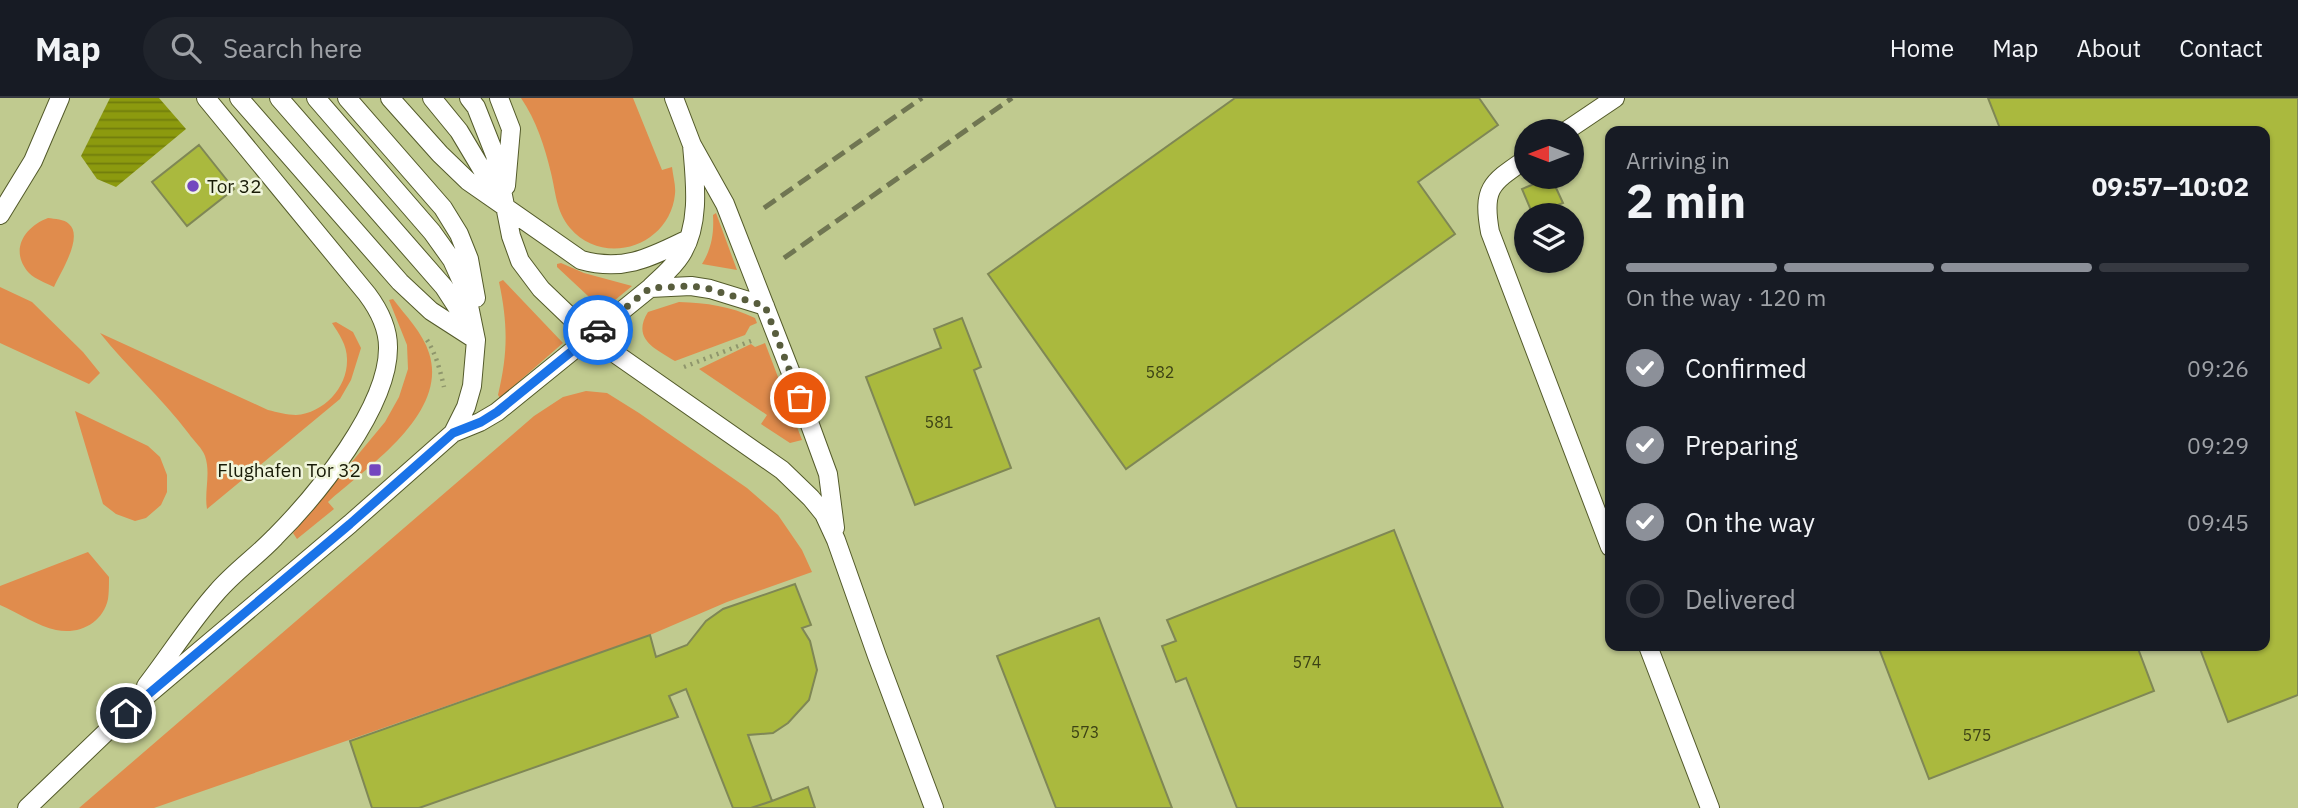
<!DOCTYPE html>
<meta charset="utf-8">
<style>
body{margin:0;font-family:"IBM Plex Sans",sans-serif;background:#20242c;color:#f1f3f6;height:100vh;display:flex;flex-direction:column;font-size:26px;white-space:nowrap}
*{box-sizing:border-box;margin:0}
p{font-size:23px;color:#9ea1a6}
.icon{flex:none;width:38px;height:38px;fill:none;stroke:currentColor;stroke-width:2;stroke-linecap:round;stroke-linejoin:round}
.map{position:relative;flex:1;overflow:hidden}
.side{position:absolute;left:1605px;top:28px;width:665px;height:525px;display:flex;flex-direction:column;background:#171b24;border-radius:14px;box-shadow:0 2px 5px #0004}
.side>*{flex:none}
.needle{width:46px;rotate:270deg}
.fabs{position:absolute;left:1514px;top:21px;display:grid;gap:14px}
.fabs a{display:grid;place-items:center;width:70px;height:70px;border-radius:50%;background:#171b24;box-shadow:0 2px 5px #0004;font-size:35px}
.pin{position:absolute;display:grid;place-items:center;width:60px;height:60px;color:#fff;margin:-30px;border:4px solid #fff;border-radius:50%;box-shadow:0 2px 7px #0007}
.courier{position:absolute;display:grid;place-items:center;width:70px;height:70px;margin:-35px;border:5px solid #1a73e8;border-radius:50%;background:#fff;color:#222;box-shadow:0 2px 9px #0007}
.headline em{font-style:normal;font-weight:700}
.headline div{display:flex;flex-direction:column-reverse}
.headline{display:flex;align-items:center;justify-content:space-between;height:119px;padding:0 21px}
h1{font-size:46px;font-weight:700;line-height:52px}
.bar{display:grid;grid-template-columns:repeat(4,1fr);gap:10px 7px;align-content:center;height:84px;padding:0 21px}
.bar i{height:9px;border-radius:5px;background:#363941}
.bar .selected{background:#8c9099}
.bar p{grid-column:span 4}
ol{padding:0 21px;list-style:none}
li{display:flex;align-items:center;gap:21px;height:77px}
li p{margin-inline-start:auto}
li .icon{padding:7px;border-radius:50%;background:#8c9099;color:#fff;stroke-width:4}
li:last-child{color:#9ea1a6}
li i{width:38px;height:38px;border:4px solid #363941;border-radius:50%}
header{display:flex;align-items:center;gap:42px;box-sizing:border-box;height:98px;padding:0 35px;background:#171b24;border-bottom:2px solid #363941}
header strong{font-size:33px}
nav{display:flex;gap:38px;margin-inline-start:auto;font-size:24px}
.search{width:490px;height:63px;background:#20242c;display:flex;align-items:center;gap:18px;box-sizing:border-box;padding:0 24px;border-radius:38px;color:#9ea1a6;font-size:26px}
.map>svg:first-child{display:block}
</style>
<header>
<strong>Map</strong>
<div class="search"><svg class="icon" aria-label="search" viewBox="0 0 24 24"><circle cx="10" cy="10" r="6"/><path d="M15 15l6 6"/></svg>Search here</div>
<nav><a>Home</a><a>Map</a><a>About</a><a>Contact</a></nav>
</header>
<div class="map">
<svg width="2298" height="710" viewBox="0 0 2298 710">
<defs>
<pattern id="water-rules" width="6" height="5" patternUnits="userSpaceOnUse" patternTransform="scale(1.75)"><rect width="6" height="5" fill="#8c9a0e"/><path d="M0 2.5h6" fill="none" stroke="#717d0c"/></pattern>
</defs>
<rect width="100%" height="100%" fill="#ced7a2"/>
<!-- built -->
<path fill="#c0ca8f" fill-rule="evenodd" d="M0,0H2298V710H0ZM1526,33H1572V79H1526ZM1610,33H2264V548H1610ZM1526,117H1572V163H1526Z"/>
<!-- grass -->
<path fill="#e08c4d" d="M521,0H633L662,72L672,69C673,78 676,88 675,96C670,148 604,170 570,130C556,113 556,95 551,75C545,49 536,22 521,0Z
M716,115L737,172L702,166C712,150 714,135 713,117Z
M48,120C55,121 64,121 69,126C84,139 60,175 54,189C46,185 35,181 29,175C9,153 24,129 48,120Z
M561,165L584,175L632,188L603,212L557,169V166Z
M503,182L563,245L500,300L498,297C508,255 508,226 499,184Z
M0,189L32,204L83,254L100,275L89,286L0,245Z
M393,201C405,217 423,235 429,255C449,316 367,369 328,404L334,411L297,441L293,435L385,324L399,299L408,271L407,247L389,202Z
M679,204C707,205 730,208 755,220L757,225L750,228L745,237L675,263C656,251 631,241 648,214Z
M336,224L353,234L361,250L351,282L340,301L207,411C204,394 211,375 205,358C202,350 194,343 189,336C162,300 128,270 100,235L268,312C277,314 287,317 296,317C324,315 348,289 347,261C347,247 339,236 332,225Z
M765,245L802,342L790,345L761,326L767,317L699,271L751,246L755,249Z
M586,293L607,295L639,315L747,390L778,417L802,452L812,474L727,504L650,537L154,710H79L534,318L563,299Z
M75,313L148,348L160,359L167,377V394L161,407L146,420L135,423L116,416L103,406Z
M88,454L109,479C109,486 109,495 108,501C103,525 79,537 56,532C39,529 17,514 0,507V488Z"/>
<!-- water -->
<path fill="url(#water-rules)" d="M110,0H159L186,31L116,89L97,81L81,58Z"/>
<!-- building -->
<path fill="#aab93e" stroke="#7f8755" stroke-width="2" d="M1235,0H1479L1498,27L1418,84L1455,136L1126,371L988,176Z
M1988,0H2298V597L2228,624L2199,548H2264V33H2001Z
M199,47L234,91L187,128L152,84Z
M1551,79L1563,105L1533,117L1522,91Z
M962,220L981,269L974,272L1011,370L915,407L866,279L941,250L934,231Z
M1394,432L1503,710H1237L1186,580L1176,584L1162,548L1176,543L1167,522Z
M795,486L811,527L802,530L810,543L817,572L809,602L788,625L773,635L748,637L772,703L751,710H733L686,591L669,598L678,619L419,710H372L350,643L650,537L656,559L687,547L706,523L723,511Z
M1099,520L1172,710H1056L997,558Z
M1878,548H2137L2154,593L1929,681Z
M808,689L815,710H751L772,703Z"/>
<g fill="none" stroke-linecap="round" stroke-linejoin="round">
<!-- lane casing -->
<g stroke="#535a2a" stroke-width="20">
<path id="lane" d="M239,0L400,184L431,213L476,242
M279,0L444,189L468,226
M316,0L432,134L452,162L466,193L476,242L472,288L466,309L453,335
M347,0L443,110L459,136L469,161L476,200
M390,0L440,56L468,83L581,162C624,174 651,159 688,141
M432,0L459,33L499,100
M469,0L476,9L495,57L511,138L520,163L541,191L590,238L782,372L811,400L824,416L836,442L877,558L934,710
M499,0L511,31L506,88
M674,0L692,47L725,106L791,275L828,376L835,430
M1566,33L1615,0
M1526,61C1491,85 1482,90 1490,134L1610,449
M0,117L33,63L60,0
M650,190L691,188L710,191L765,208
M1648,548L1710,710
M146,588C170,557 191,523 217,494C234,474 257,458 275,439C316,398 389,309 388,249C388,229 379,212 367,196L206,0
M27,710L126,615L350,426L453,335L480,324L497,314L650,190C660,180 673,170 681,157C701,126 695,82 692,47"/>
</g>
<!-- path -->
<path stroke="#8f966c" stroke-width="4.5" stroke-dasharray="2 5" stroke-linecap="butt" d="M427,242C436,256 440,272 444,289
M684,269L751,243"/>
<!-- lane -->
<use href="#lane" stroke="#fff" stroke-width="18"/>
<!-- rail -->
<path stroke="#707652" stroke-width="5" stroke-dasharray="14 7" stroke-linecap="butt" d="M764,110L922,0
M784,160L1012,0"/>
</g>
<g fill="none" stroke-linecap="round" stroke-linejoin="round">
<!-- done -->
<path stroke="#585d3d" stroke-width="7" stroke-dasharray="0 12.6" d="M598,232L650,190L691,188L710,191L765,208L800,300"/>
<!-- route -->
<path stroke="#1a73e8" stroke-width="9" d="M126,615L350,426L453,335L481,324L497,314L598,232"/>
</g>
<!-- markers -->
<g fill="#7347bf" stroke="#f0f5db" stroke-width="2.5">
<circle cx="193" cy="88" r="7"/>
<rect x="368" y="365" width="14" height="14" rx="3.5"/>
</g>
<g text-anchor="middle" stroke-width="5" stroke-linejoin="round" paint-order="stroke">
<!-- number labels -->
<g font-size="16" fill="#3c4215">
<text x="1160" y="280">582</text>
<text x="939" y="330">581</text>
<text x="1307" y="570">574</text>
<text x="1085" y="640">573</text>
<text x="1977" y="643">575</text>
</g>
<!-- poi labels -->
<g font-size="19" fill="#181b07" stroke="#f0f5db" text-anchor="start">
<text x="207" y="95">Tor 32</text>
<text x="361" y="379" text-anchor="end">Flughafen Tor 32</text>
</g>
</g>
</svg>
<div class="fabs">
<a><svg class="needle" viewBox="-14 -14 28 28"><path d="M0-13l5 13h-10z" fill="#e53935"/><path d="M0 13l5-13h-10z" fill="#9ea1a6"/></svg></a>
<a><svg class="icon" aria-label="layers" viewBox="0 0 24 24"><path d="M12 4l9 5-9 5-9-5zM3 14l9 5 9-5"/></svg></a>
</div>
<div class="pin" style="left:800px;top:300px;background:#ea580c"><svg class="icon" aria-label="bag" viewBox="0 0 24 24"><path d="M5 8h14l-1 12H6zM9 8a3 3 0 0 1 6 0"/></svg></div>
<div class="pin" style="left:126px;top:615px;background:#1f2937"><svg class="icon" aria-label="home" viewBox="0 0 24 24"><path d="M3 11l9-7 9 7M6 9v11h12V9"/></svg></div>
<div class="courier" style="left:598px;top:232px"><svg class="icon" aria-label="car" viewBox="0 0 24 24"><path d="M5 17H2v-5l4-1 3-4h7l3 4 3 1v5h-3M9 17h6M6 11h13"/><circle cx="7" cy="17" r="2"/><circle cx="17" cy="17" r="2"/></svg></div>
<section class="side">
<div class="headline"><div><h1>2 min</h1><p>Arriving in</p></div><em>09:57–10:02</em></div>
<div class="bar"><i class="selected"></i><i class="selected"></i><i class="selected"></i><i></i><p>On the way · 120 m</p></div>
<ol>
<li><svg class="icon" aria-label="check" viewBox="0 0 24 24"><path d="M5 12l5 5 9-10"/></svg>Confirmed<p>09:26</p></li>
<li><svg class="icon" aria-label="check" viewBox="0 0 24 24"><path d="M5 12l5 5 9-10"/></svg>Preparing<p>09:29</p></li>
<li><svg class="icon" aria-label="check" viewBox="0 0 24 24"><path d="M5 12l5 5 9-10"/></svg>On the way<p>09:45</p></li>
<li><i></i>Delivered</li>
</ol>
</section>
</div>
